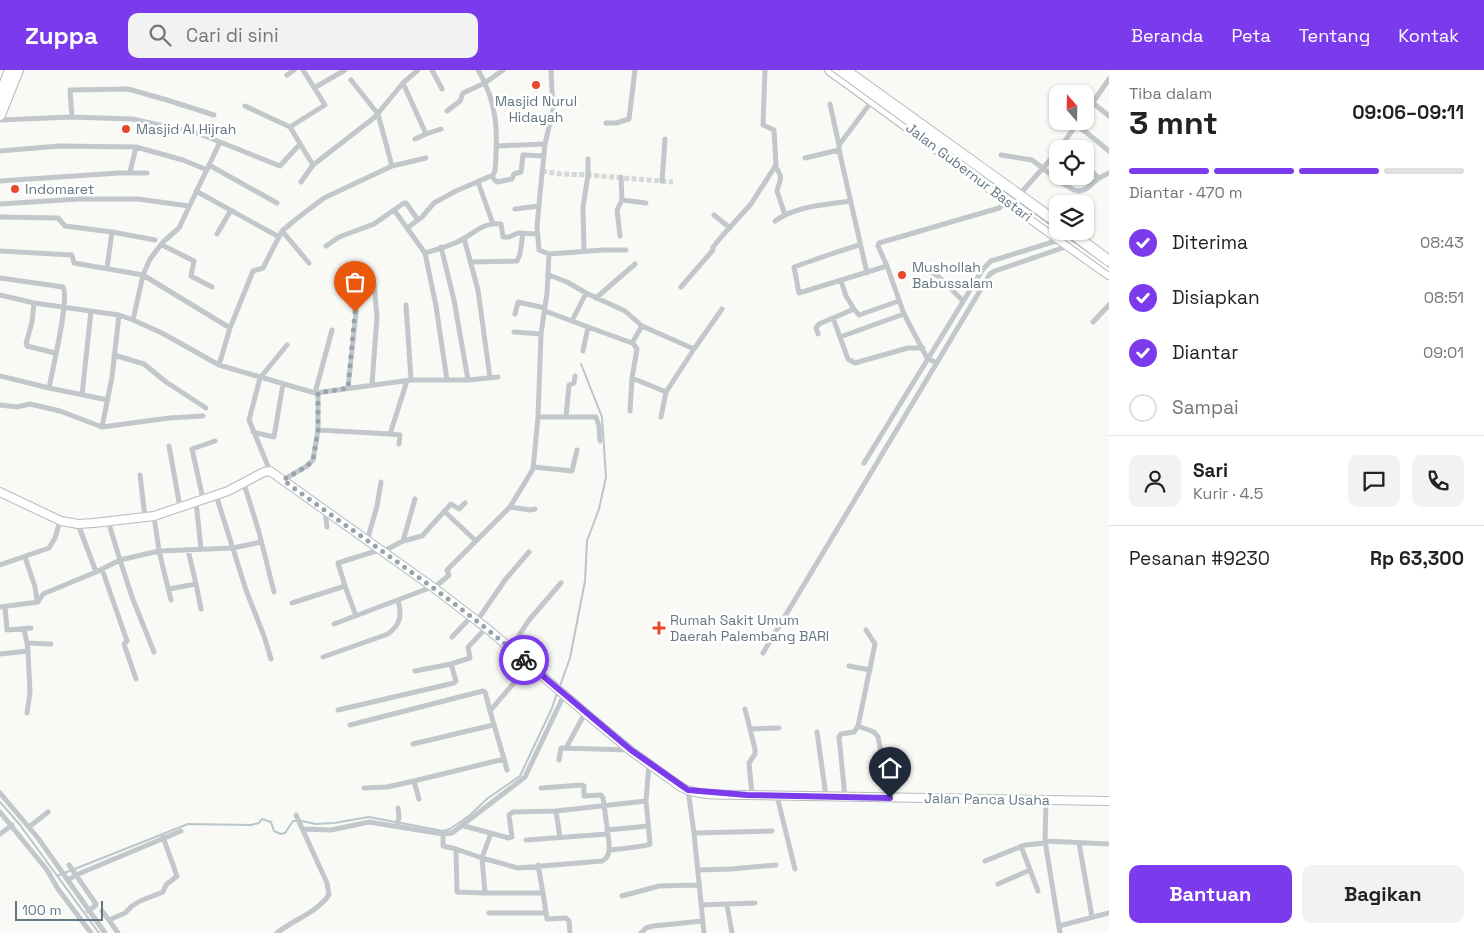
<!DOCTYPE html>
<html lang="id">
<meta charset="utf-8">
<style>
body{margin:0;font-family:"Space Grotesk",sans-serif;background:#f2f2f2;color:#222;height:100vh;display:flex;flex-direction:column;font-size:19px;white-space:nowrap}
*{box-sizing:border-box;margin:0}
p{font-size:16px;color:#767676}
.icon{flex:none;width:28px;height:28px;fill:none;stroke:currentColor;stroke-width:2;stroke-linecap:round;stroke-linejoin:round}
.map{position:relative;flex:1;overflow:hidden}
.panel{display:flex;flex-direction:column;background:#fff;width:375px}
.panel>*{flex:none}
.needle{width:32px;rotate:340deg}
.fabs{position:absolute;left:1049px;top:15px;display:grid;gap:10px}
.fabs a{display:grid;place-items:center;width:45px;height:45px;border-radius:10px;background:#fff;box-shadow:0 1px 4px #0004;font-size:25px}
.scale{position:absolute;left:15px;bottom:12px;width:88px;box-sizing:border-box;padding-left:5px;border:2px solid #637782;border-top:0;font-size:14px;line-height:18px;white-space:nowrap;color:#637782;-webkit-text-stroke:4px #fff;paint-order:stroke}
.pin{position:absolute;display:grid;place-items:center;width:42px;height:42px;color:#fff;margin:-51px -21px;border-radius:50% 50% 50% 0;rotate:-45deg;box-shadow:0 0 5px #0007}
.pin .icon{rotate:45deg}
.courier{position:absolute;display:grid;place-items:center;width:50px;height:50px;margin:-25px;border:4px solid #7c3aed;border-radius:50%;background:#fff;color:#222;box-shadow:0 1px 6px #0007}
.summary em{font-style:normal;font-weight:700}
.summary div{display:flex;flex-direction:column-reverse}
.summary{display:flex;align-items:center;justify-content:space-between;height:85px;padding:0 20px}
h1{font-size:32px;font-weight:700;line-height:38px}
.bar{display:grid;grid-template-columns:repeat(4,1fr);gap:8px 5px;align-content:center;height:60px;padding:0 20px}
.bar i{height:6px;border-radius:4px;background:#e0e0e0}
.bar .selected{background:#7c3aed}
.bar p{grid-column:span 4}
.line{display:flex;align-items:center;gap:12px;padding:0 20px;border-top:1px solid #e0e0e0}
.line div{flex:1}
.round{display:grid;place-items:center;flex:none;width:52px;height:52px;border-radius:10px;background:#f2f2f2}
ol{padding:0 20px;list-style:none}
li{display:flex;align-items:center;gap:15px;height:55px}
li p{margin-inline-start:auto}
li .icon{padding:5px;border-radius:50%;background:#7c3aed;color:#fff;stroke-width:4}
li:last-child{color:#767676}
li i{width:28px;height:28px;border:2px solid #e0e0e0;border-radius:50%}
.action{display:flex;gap:10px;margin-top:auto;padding:10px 20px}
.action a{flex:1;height:58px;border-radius:10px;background:#7c3aed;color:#fff;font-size:20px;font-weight:700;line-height:58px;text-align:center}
.action a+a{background:#f2f2f2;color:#222}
header{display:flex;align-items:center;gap:30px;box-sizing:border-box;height:70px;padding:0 25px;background:#7c3aed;color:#fff}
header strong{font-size:24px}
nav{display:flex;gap:28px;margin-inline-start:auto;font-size:18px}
.search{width:350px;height:45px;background:#f2f2f2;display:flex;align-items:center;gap:12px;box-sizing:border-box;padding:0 18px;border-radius:10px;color:#767676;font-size:19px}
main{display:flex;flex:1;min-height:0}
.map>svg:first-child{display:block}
</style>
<header>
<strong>Zuppa</strong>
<div class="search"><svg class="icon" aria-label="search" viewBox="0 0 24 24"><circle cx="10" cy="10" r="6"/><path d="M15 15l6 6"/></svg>Cari di sini</div>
<nav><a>Beranda</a><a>Peta</a><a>Tentang</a><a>Kontak</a></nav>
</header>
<main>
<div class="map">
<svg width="1109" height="863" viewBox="0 0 1109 863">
<rect width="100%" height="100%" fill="#f9f9f6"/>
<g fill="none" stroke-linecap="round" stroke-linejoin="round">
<!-- stream -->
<path stroke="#b9c7ca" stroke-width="2" d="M560,616L570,588L585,511L587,471L599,439L606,407L602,347L581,294
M0,732L20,755L99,863
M301,751L316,754L334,753L369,747L443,761L450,759L470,745L488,728L520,706L552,638L557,623
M57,806L188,754L251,755L259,753L262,749L271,752L274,761L281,764L285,763L293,751H297"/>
<!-- street-tunnel -->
<path stroke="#d4d8d9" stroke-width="5" stroke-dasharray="5 2.5" stroke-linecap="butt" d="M542,101L560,104L588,105L673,112"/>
<!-- secondary casing -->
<g stroke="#b4bbbf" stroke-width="10">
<path id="secondary" d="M0,422L61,451L78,454L94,453L154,446L228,421L264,402L270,401L434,518L489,560L590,647L631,681L681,717C699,727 726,724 747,725L1109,731"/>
</g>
<!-- highway casing -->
<g stroke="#b5babd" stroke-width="12">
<path id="highway" d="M830,0C924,67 1014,138 1109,204
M845,0L1058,153
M0,26L10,0
M0,45L18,0
M1069,161L1109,191"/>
</g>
<!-- street -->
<path stroke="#c2c7cb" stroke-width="5" d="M432,0L442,19
M551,0L553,40L545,74L540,124L537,157L539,180L549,184L604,180H626
M287,5L294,0
M403,13L426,64L415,69
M314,18L345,0
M1093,33L1109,46
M830,34L839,75
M245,36L290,57L313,95
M447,41L460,31L463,23L485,13L503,0
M1085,44L1109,9
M72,47L70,20L128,19L167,30L214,45
M0,50L72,47L132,49L200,64L280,96L300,74
M606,53H616L629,49L635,0
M1077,55L1109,81
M290,57L325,35L303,0
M426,64L441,59
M497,76L545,74
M1059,79L1079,51
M0,81L59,76L136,77L183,90L207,100
M1001,85L1032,90L1062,113L1074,120L1079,121L1086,119L1099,108L1109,103
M805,88L839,80
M209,95L277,133
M392,96L426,88
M775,96C784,109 780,108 777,121L785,145
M1085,96L1099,108
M130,102L136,77
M491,106L497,112L512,109L514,104L521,102L523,85L544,86
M0,111L119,103H147
M662,111L665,69
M301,112L313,95L375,47L403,13L418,0
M478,112L493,154
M196,121L279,167
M1019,125L1058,81
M622,130L646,133
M0,134L79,129H138L189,136
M515,139L539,136
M394,140L404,133H406L418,150
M714,145L730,158
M0,147L58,148L65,156L112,162L155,170
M775,151C796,136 825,135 850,131
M407,158L425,183L436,236L447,310
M282,161L309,193
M217,164L231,140
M620,166L617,140L622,130L621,107
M464,168L478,220L490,308
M162,175L194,191L191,206L212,217
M859,175L834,183L794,197L799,223L887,196L878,176L879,173L999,138L1007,131
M326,176L339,167L374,154L394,140L407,158L422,147L434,133L456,121L493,105L495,101C498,63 498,33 478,0
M441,177L454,230L468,310
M0,181L72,185L74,193L143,205L230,258
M584,181L583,137L588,105V89
M425,183C435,180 446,177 455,173C471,167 482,151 501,154L503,167H509L518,163L537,164
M470,192L517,191L520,184L523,163
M887,196L904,244L927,288L937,293
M107,198L112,162
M920,198L938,206L963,231
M867,203L839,80V75L872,31
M549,205L567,212L586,223L625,241L642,256L632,273L588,257L583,281
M0,208L63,217C70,228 52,301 49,318L0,306
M841,211L846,226L854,239
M681,217L713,180V177L722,166L751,134L776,95L774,60L763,55L765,0
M0,225L34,233L119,245L133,250L162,263L219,295L315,323L411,310H468L498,307
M596,228L635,194
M34,233L32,252L26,274L27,276L55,283
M406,235L411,310
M545,241L588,257
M515,244L518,232L545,238
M833,248L848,289L855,293L908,278H923
M133,250L143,205L150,189L163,172L179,158L220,72
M572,251L586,223
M1093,252L1109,235
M642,256L694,279L722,239
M514,262L541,264
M818,264L816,258L819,254L854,239L859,245L899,231
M840,267L904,244
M114,285L144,294L166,312L206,338
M219,295L230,258L253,201L263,198L282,161L295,150L324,128L392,96L378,44L351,10
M632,308L637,279L633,273
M372,314L377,247L374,213
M49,318L108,330
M348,318L358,223
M315,323L332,260
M82,325L91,241
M0,335L17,337L30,334L60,341L102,357L169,348L203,346
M630,341L632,308L666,322L694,279
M538,347H596L599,356L600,371
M566,347L569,315L574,313L575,306
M661,347L666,322
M102,357L112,307L119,245
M318,360L390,364L407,311
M253,362L274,367L283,314
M390,364L400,365L399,374
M169,376L180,437
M864,393L983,199L991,191L1059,170
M534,397L572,401L577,380
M270,401L249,350L260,308L287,275
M140,405L145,447
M283,410L307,396L313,390L318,360V323
M244,414L259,462L274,522
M216,425L246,520L264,566L271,589
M203,429L192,379L215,371
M196,432L201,479
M510,437L530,440L535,439
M325,441L327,457
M444,441L476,471
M154,446L159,481L171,530
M78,454L96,502
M367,471L377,436L381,412
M403,471L415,429
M188,480L196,514
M382,482L403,471L422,466L451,434L459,439L465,433
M25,487L35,517L37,531
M0,495L49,478L55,468L60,451
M102,499L127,571L124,574L136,609
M345,516L356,546
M434,518L449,505L447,500L510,437L533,399L538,347L541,264L547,223L549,184
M169,519L196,514L201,539
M292,533L345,516L338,493L379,480
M0,537L38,532L43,524L96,502L120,490L108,451
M5,537L7,560L31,558
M477,551L505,510L529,482
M334,554L432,517
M24,559L27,573
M866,560L875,574L858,656L874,662L878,667L890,728
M452,567L471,547
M510,579L529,550L561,513
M154,582L132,527L120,490L159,481L233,478L261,472
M763,583L990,204L995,201L1068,176
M0,584L28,581L27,573L51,574
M323,587L388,564C401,554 402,545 398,530
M849,596L870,600
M415,601L451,594
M745,639L755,679V684L749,693L752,725
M338,640L454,613L456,611L451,594L470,588L468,577L486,558
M27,643L30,622L28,581
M350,655L483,621L485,622L490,641
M750,659L779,658
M817,662L826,726
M413,674L493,655
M566,678L585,643
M504,689L507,700
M559,690L561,678L630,680
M364,718L387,717L414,711
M688,720L694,763L704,863
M0,723L38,768L105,863
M777,726L795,799
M845,727L839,667L841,664L854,662L858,656
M419,729L414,711L504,689L490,641L529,595
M1046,730L1045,771L1060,863
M556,741L560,767
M0,742L47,800L58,819L91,863
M397,756L399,747L398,738
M464,756L509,768L512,767L509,745L513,742L556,741L646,731
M29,757L48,742
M302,759L331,760L369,752L443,764L452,763L525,707L564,625
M607,760L648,756
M694,763L772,761
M0,764L12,755
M443,764V776L456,779L457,822L485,823
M526,770L608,764L603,728L601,725L584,726V716L582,715L541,718
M1045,771L1109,774
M1079,773L1092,847
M1021,776L1038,821
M456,779L482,788L491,763
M609,780C617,779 644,777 650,774L646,731L649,694
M985,791L1025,775L1045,773
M69,795L96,834L95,836L88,841
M538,795L543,823
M698,800L731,799L776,795
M68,810L76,805L181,761
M998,814L1030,800
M622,826L659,816L699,815
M701,835L755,833
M727,835L732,863
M102,841L109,850
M489,843H546
M1059,856L1109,843
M118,863L109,850L125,843L132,836L140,831L163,822L166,815L177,806L163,767
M277,863C293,850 316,843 329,825L327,813L296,745
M570,863L569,851L566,848L547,849L543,823H485L482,788L518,798L602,791C612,787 609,773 608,764
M641,863L646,858L653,856L703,851"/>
<!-- secondary -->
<use href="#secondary" stroke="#fff" stroke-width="8"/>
<!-- highway -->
<use href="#highway" stroke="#fff" stroke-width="10"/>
<!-- tram -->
<path stroke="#a1aaaf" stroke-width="1" d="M831,0L1109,202"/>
</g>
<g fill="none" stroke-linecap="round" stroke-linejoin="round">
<!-- done -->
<path stroke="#98a4ab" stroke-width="5" stroke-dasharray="0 9" d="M355,242L348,318L318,323V360L313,390L307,396L283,410C364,470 448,524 524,590"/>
<!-- route -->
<path stroke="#7c3aed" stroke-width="6" d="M524,590L631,680L688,720L747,725L890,728"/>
</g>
<!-- markers -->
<g fill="#e74829" stroke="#fff" stroke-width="2">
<circle cx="536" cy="15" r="5"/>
<circle cx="126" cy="59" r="5"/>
<circle cx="15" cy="119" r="5"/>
<circle cx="902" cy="205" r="5"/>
<path d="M656.5 550.5h5v5h5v5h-5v5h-5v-5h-5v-5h5z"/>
</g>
<g text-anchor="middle" stroke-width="5" stroke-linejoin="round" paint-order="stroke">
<!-- poi labels -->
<g font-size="14" fill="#637782" stroke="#fff" text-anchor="start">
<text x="536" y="36" text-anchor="middle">Masjid Nurul<tspan x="536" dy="16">Hidayah</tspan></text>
<text x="136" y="64">Masjid Al Hijrah</text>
<text x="25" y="124">Indomaret</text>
<text x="912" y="202">Mushollah<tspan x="912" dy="16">Babussalam</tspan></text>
<text x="670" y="555">Rumah Sakit Umum<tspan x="670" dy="16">Daerah Palembang BARI</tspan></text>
</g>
<!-- street labels -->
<g font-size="14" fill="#637782" stroke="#fff">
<text transform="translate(969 102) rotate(37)" y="5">Jalan Gubernur Bastari</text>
<text transform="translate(987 729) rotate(1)" y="5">Jalan Panca Usaha</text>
</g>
</g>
</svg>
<div class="fabs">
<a><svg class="needle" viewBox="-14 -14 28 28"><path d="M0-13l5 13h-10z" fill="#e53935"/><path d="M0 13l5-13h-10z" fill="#767676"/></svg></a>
<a><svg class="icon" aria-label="locate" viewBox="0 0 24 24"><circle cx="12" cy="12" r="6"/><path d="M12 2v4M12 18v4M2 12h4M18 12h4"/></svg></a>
<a><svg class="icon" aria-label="layers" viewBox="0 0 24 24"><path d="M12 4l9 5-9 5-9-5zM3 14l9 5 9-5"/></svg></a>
</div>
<div class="scale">100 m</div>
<div class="pin" style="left:355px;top:242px;background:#ea580c"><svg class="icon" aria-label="bag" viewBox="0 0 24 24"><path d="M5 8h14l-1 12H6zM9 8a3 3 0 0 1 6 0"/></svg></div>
<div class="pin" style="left:890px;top:728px;background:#1f2937"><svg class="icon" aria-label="home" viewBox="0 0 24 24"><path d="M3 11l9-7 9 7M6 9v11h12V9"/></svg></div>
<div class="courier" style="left:524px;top:590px"><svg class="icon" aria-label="bike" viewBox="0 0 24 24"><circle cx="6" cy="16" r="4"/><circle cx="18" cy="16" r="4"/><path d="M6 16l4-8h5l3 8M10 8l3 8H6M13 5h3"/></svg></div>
</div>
<section class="panel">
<div class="summary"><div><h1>3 mnt</h1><p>Tiba dalam</p></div><em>09:06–09:11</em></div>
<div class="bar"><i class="selected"></i><i class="selected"></i><i class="selected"></i><i></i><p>Diantar · 470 m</p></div>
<ol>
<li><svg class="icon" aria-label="check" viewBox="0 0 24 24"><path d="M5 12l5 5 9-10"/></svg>Diterima<p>08:43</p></li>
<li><svg class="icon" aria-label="check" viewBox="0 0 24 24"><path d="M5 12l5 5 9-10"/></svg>Disiapkan<p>08:51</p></li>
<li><svg class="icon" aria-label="check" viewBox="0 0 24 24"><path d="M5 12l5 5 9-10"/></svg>Diantar<p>09:01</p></li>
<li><i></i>Sampai</li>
</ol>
<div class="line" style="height:90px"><a class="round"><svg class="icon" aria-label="person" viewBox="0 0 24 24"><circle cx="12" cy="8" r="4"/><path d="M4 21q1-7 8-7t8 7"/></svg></a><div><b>Sari</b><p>Kurir · 4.5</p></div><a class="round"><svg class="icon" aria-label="chat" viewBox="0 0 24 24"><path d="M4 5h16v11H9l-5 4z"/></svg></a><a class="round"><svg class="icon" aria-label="phone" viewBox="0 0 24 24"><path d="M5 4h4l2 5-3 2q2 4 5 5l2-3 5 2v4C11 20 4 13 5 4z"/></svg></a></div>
<div class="line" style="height:65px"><div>Pesanan #9230</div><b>Rp 63,300</b></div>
<div class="action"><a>Bantuan</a><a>Bagikan</a></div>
</section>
</main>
